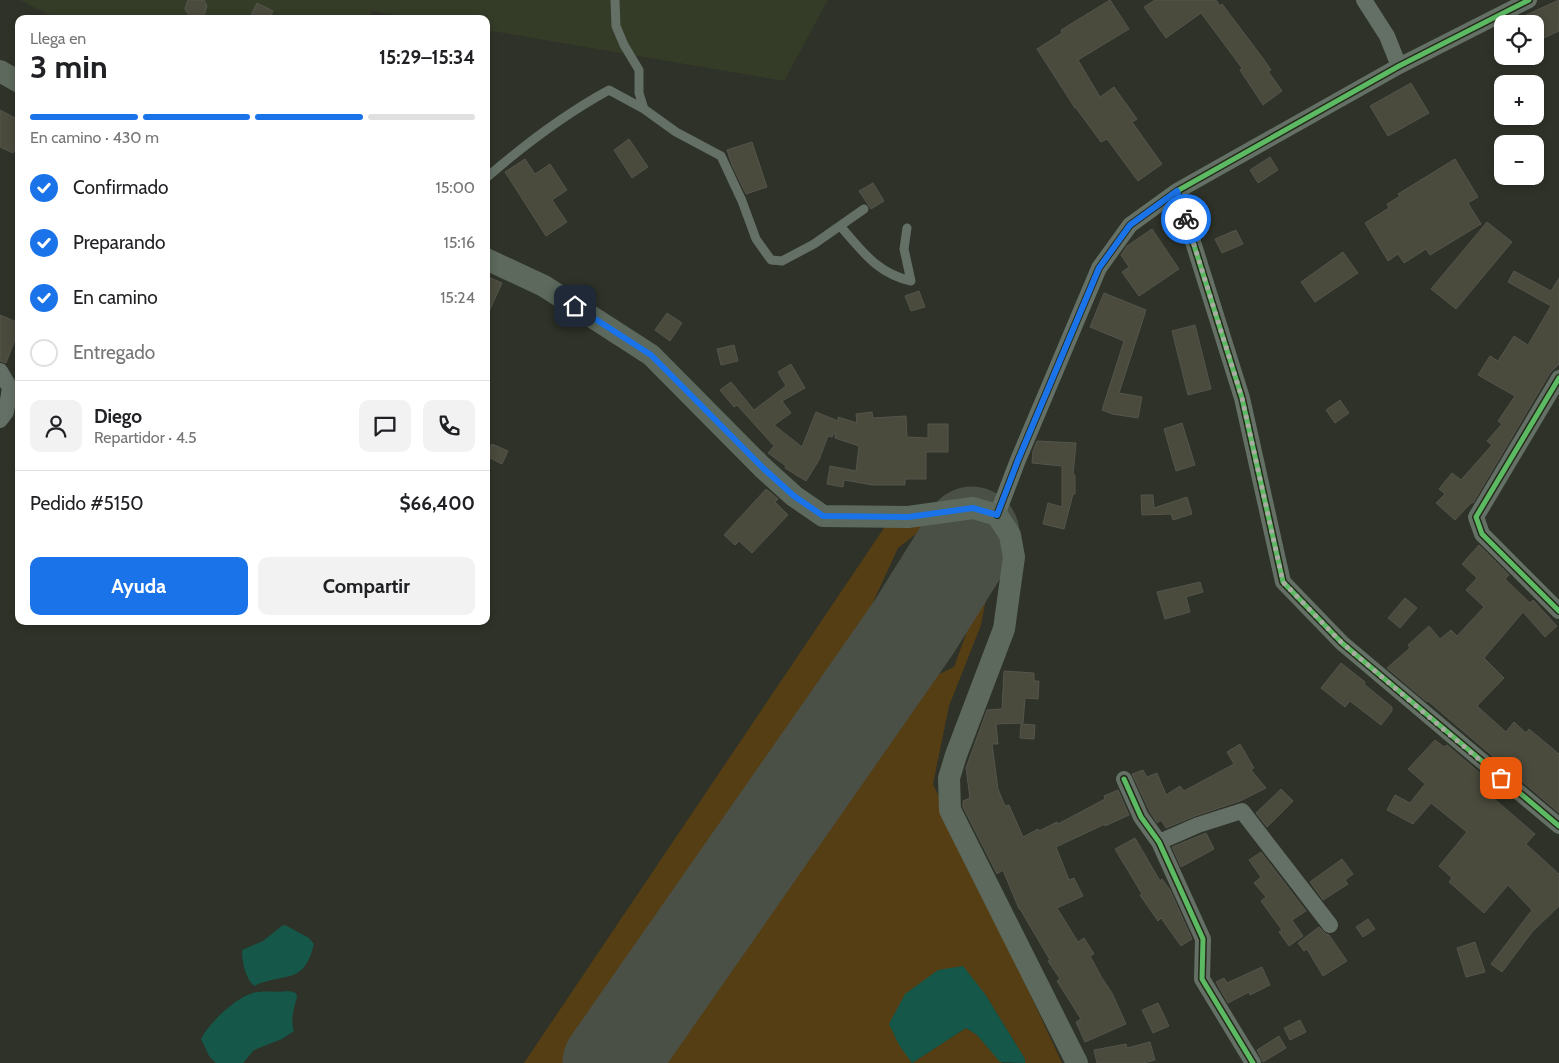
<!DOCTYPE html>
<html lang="es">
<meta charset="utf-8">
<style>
body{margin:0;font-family:Cabin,sans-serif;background:#f2f2f2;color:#202124;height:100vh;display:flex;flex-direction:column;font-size:19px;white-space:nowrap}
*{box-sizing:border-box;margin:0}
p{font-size:16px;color:#757577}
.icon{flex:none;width:28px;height:28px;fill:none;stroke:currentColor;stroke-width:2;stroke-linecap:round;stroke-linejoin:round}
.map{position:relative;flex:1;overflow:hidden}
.sheet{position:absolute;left:15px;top:15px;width:475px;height:610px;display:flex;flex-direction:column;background:#fff;border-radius:10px;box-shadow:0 2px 8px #0003}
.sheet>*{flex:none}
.controls{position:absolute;left:1494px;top:15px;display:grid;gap:10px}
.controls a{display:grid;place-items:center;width:50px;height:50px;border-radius:10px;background:#fff;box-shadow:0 2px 8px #0003;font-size:25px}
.pin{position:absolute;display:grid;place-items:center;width:42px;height:42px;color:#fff;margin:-21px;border-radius:10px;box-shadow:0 2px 8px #0006}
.courier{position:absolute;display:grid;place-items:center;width:50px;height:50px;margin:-25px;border:4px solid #1a73e8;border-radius:50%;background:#fff;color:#222;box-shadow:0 1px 6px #0007}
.summary em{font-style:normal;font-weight:700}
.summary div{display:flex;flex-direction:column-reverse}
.summary{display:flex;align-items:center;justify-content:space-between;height:85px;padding:0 15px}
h1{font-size:32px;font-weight:700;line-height:38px}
.bar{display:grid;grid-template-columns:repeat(4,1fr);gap:8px 5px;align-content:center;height:60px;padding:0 15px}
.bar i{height:6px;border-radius:4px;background:#e0e0e0}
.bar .on{background:#1a73e8}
.bar p{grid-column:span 4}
.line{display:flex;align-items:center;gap:12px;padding:0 15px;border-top:1px solid #e0e0e0}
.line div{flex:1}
.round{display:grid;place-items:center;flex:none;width:52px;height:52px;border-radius:10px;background:#f2f2f2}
ol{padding:0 15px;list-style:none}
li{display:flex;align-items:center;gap:15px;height:55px}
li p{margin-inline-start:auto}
li .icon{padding:5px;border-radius:50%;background:#1a73e8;color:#fff;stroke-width:4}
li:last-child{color:#757577}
li i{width:28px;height:28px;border:2px solid #e0e0e0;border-radius:50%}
.button{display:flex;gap:10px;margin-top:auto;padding:10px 15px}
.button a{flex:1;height:58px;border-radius:10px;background:#1a73e8;color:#fff;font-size:20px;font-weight:700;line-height:58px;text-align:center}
.button a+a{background:#f2f2f2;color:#202124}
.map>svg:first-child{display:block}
</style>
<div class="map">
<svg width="1559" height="1063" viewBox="0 0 1559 1063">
<rect width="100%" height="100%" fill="#2e3228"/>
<!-- built -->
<path fill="#343c28" d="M20,0H828L784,81L486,30V19H420L372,11L367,19H57Z"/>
<!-- green -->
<path fill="#553e14" d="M965,515L980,528L991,553L989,583L981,625L949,706L933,784L1062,1063H1025V1059L985,994L911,1063H645L893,696L954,667L983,588L984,542L968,522L947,524L920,531L898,548L846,661L844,672L581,1063H524L886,525Z
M966,1028L977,1035L1002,1063H912Z"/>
<!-- water -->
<path fill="#155749" d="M283,925L287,926L309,938L314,944C303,987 286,971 254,986C245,978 242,961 242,950L263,941Z
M963,966L985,994L1025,1059V1063L1000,1062L977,1035L966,1028L912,1063L899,1045L889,1024L905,994L938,970Z
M289,991L296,993L297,997C294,1008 290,1019 294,1031L282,1039L254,1050L243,1063H216L209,1056L201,1039C209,1023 235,998 253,993C264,990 278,993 289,991Z"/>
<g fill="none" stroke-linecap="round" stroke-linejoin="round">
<!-- runway -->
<path stroke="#4b5047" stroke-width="95" d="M610,1063L914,627L972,534"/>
</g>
<!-- building -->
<path fill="#4a4b3d" stroke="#54554d" d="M188,0H204L207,6L204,15L200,18L190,17L185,9Z
M1110,0L1129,29L1078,60L1100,97L1114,87L1137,119L1132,122L1162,164L1138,181L1107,139L1101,142L1076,108H1075L1037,49L1062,33L1061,30Z
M1155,0H1216L1220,6L1222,4L1262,57L1271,70L1268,71L1282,91L1263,105L1240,70L1242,68L1201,13L1166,38L1144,7Z
M1559,0V31L1535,42V24H1529L1526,15Z
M257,3L273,11L269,19H249Z
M1411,83L1429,113L1388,136L1370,106Z
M0,110L19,120V142L13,153L0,147Z
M629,139L648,167L632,178L614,150Z
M752,142L767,187L746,194L732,165L727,150Z
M1270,157L1278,170L1258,183L1250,170Z
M525,159L535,174L550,164L567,190L552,200L567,222L546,236L505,172Z
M1455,159L1478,197L1468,203L1481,224L1430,255L1426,249L1404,263L1398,254L1388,261L1365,223L1389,208L1387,204L1400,196L1398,194Z
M873,183L884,201L871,209L859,191Z
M1487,222L1512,242L1456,309L1431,289Z
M1152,229L1179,269L1139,296L1122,272L1129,267L1121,255L1127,246Z
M1236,230L1243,244L1222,253L1215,239Z
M1343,252L1358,273L1315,302L1301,282Z
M1514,271L1551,291L1559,278V364L1550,373L1473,503L1472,502L1455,520L1436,503L1445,494L1439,489L1452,473L1461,480L1492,445L1487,441L1502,424L1498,421L1515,396L1478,375L1490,356L1498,361L1514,336L1528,345L1551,306L1508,282Z
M486,276L502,283L486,318Z
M919,291L925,307L911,311L905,296Z
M1104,293L1146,310L1119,393L1142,397L1138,418L1112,414L1102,410L1124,341L1090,327Z
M667,313L682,323L670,341L655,330Z
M0,315L19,323V329L6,363L0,361Z
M1195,325L1211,389L1188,395L1172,331Z
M734,345L738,361L721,365L717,349Z
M791,364L805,388L782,401L791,413L774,425L802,447L816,412L838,421V417L857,423L856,414L872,412L873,418L906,416L907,437L928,438V424H948V452H926V479H905V485H873L844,480L843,487L827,484L830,466L856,471L859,446L835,438L836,431L832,437L828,436L819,460L806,481L785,468L786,466L768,453L774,446L737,405L734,407L720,390L731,382L754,410L786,386L778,372Z
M1340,400L1349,413L1335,423L1326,410Z
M1182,423L1195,465L1176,471L1164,429Z
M1037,441L1076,443L1073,475H1075V494H1073L1064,529L1043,524L1048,503L1062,507V466L1032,463L1033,451Z
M492,444L508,451L502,464L486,456Z
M766,489L778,499L775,502L788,515L752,553L739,541L735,545L724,535Z
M1141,495H1153L1154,508L1187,497L1192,514L1173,520L1171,514L1142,515Z
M1479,545L1509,575L1505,579L1530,603L1533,600L1557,626L1545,637L1523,612L1484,658L1504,678L1477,706L1506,732L1514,722L1526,733L1529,729L1559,754V813L1428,701L1427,702L1387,668L1410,648L1408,645L1429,626L1440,639L1451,630L1457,636L1484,607L1466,590L1477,578L1462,564Z
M1200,582L1203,592L1186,597L1190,612L1165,619L1157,592Z
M1405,598L1417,608L1400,628L1388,618Z
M1341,663L1365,682L1364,684L1392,707V711L1381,725L1350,701L1345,707L1321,688Z
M1004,671L1034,673V681H1039L1038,699L1025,698L1023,723L996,724L998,744H992L998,789L1005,806L1009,805L1023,837L1038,829L1039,831L1057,822L1058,824L1105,799L1104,796L1118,790L1129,815L1105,826V824L1056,847L1069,880L1074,878L1083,896L1057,908L1078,942L1084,938L1094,954L1090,956L1102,978L1112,993L1126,1024L1085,1042L1076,1022L1081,1019L1057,981L1060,979L1048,961L1050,960L1020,909H1019L1003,870L997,874L963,807V801L970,798L966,768L987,710L1002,709Z
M1021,724L1035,725L1034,739L1020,738Z
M1435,740L1444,747L1447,745L1500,790L1493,798L1535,834L1526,844L1559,874V906L1532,932L1502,972L1491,964L1532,910L1508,885L1484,913L1449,882L1452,878L1439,866L1467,832L1431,803L1413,824L1387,810L1395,795L1410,803L1425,784L1408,769Z
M1240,744L1254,768L1251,770L1266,788L1240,801L1195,816L1166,828L1161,820L1157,823L1150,812L1132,774L1143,770L1147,777L1157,773L1166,795L1180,786L1184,791L1234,764L1227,752Z
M1281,789L1293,801L1267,827L1256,813Z
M1206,833L1214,849L1181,867L1172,847Z
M1135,838L1160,881L1162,879L1170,890L1192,939L1181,946L1161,918L1158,921L1140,895L1142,894L1115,849Z
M1261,852L1306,911L1292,920L1303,936L1289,946L1279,932L1282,930L1261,901L1266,897L1254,883L1261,877L1249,860Z
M1342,859L1353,874L1345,880L1348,884L1323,900L1310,882Z
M1368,919L1375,929L1363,937L1356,927Z
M1319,927L1326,934L1329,935L1347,961L1323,976L1307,949L1304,951L1298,943Z
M1475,942L1485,972L1466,977L1457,948Z
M1262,967L1270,985L1250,995L1249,992L1228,1003L1216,982L1224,978L1227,983Z
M1158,1003L1169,1026L1153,1033L1142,1010Z
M1300,1020L1306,1032L1290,1040L1284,1028Z
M1279,1036L1286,1048L1263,1062L1257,1050Z
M1150,1042L1155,1060L1144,1063H1097L1094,1050L1126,1044L1127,1048Z"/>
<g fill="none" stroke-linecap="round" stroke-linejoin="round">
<!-- service -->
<path stroke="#647065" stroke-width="9" d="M615,0L616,26L624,45L639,70V93L644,109
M486,178C524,145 565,114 609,90L644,109L676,132L721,156L742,201L756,239L771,260L782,261L814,244L864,209
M841,227C863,252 877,273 911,281L904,249L907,228"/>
<!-- minor -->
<path stroke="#647065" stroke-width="16" d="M1364,0L1387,36L1399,66
M1177,191L1242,398L1283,582L1342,643L1559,826
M0,371L10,388L6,412L0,420
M1559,378L1476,517L1482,534L1559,611
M997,515L1018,460L1099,268L1130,225L1177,191L1399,66L1529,0
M1124,779L1141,817L1159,842L1203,939L1202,979L1253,1063
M1159,842L1198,825L1242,811L1330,925"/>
<!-- secondary -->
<path stroke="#5c695c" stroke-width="22" d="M0,71L19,82
M486,259L544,286L651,355L763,468L794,496L823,516L908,517L973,508L997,515L1010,535L1014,557L1004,629L956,755L949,778L950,810L1077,1063"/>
<!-- cycleway casing -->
<g stroke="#252b1b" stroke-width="8">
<path id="cycleway" d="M1177,191L1242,398L1283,582L1342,643L1559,826
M1559,378L1476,517L1482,534L1559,611
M997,515L1018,460L1099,268L1130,225L1177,191L1399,66L1529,0
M1124,779L1141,817L1159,842L1203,939L1202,979L1253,1063"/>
</g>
<!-- cycleway -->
<use href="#cycleway" stroke="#5cba63" stroke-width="5"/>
</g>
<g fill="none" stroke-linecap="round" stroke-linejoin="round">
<!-- done -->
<path stroke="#a8aca2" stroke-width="5" stroke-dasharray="0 9" d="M1186,219L1242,398L1283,582L1342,643L1501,778"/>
<!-- route -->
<path stroke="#1a73e8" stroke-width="6" d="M575,306L651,355L763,468L794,496L823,516L908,517L973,508L997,515L1018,460L1099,268L1130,225L1177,191L1186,219"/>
</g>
</svg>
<div class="controls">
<a><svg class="icon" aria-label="locate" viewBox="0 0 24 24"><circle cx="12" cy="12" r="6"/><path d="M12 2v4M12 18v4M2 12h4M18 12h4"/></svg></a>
<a>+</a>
<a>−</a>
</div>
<div class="pin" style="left:1501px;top:778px;background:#ea580c"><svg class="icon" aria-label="bag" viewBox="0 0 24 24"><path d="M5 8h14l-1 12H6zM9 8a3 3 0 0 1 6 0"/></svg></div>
<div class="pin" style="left:575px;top:306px;background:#1f2937"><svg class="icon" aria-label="home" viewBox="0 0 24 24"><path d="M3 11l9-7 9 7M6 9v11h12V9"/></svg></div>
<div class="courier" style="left:1186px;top:219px"><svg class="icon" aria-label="bike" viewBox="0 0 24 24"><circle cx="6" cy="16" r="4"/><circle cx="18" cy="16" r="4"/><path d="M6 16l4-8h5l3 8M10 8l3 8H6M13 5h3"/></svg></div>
<section class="sheet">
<div class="summary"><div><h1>3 min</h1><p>Llega en</p></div><em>15:29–15:34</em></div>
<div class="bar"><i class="on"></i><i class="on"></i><i class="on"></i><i></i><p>En camino · 430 m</p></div>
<ol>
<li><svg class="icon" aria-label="check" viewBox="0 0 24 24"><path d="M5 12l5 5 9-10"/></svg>Confirmado<p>15:00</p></li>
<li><svg class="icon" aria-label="check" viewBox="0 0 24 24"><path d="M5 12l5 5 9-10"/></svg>Preparando<p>15:16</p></li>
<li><svg class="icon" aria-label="check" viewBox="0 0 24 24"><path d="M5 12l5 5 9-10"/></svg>En camino<p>15:24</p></li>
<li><i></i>Entregado</li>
</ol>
<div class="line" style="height:90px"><a class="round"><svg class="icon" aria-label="person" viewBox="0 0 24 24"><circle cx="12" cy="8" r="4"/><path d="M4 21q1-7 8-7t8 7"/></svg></a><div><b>Diego</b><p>Repartidor · 4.5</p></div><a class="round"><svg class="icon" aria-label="chat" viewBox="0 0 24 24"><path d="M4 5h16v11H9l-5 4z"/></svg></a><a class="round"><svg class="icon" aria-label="phone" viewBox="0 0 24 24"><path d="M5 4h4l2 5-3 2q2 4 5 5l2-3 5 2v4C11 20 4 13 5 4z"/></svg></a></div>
<div class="line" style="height:65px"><div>Pedido #5150</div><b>$66,400</b></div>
<div class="button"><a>Ayuda</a><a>Compartir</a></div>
</section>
</div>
